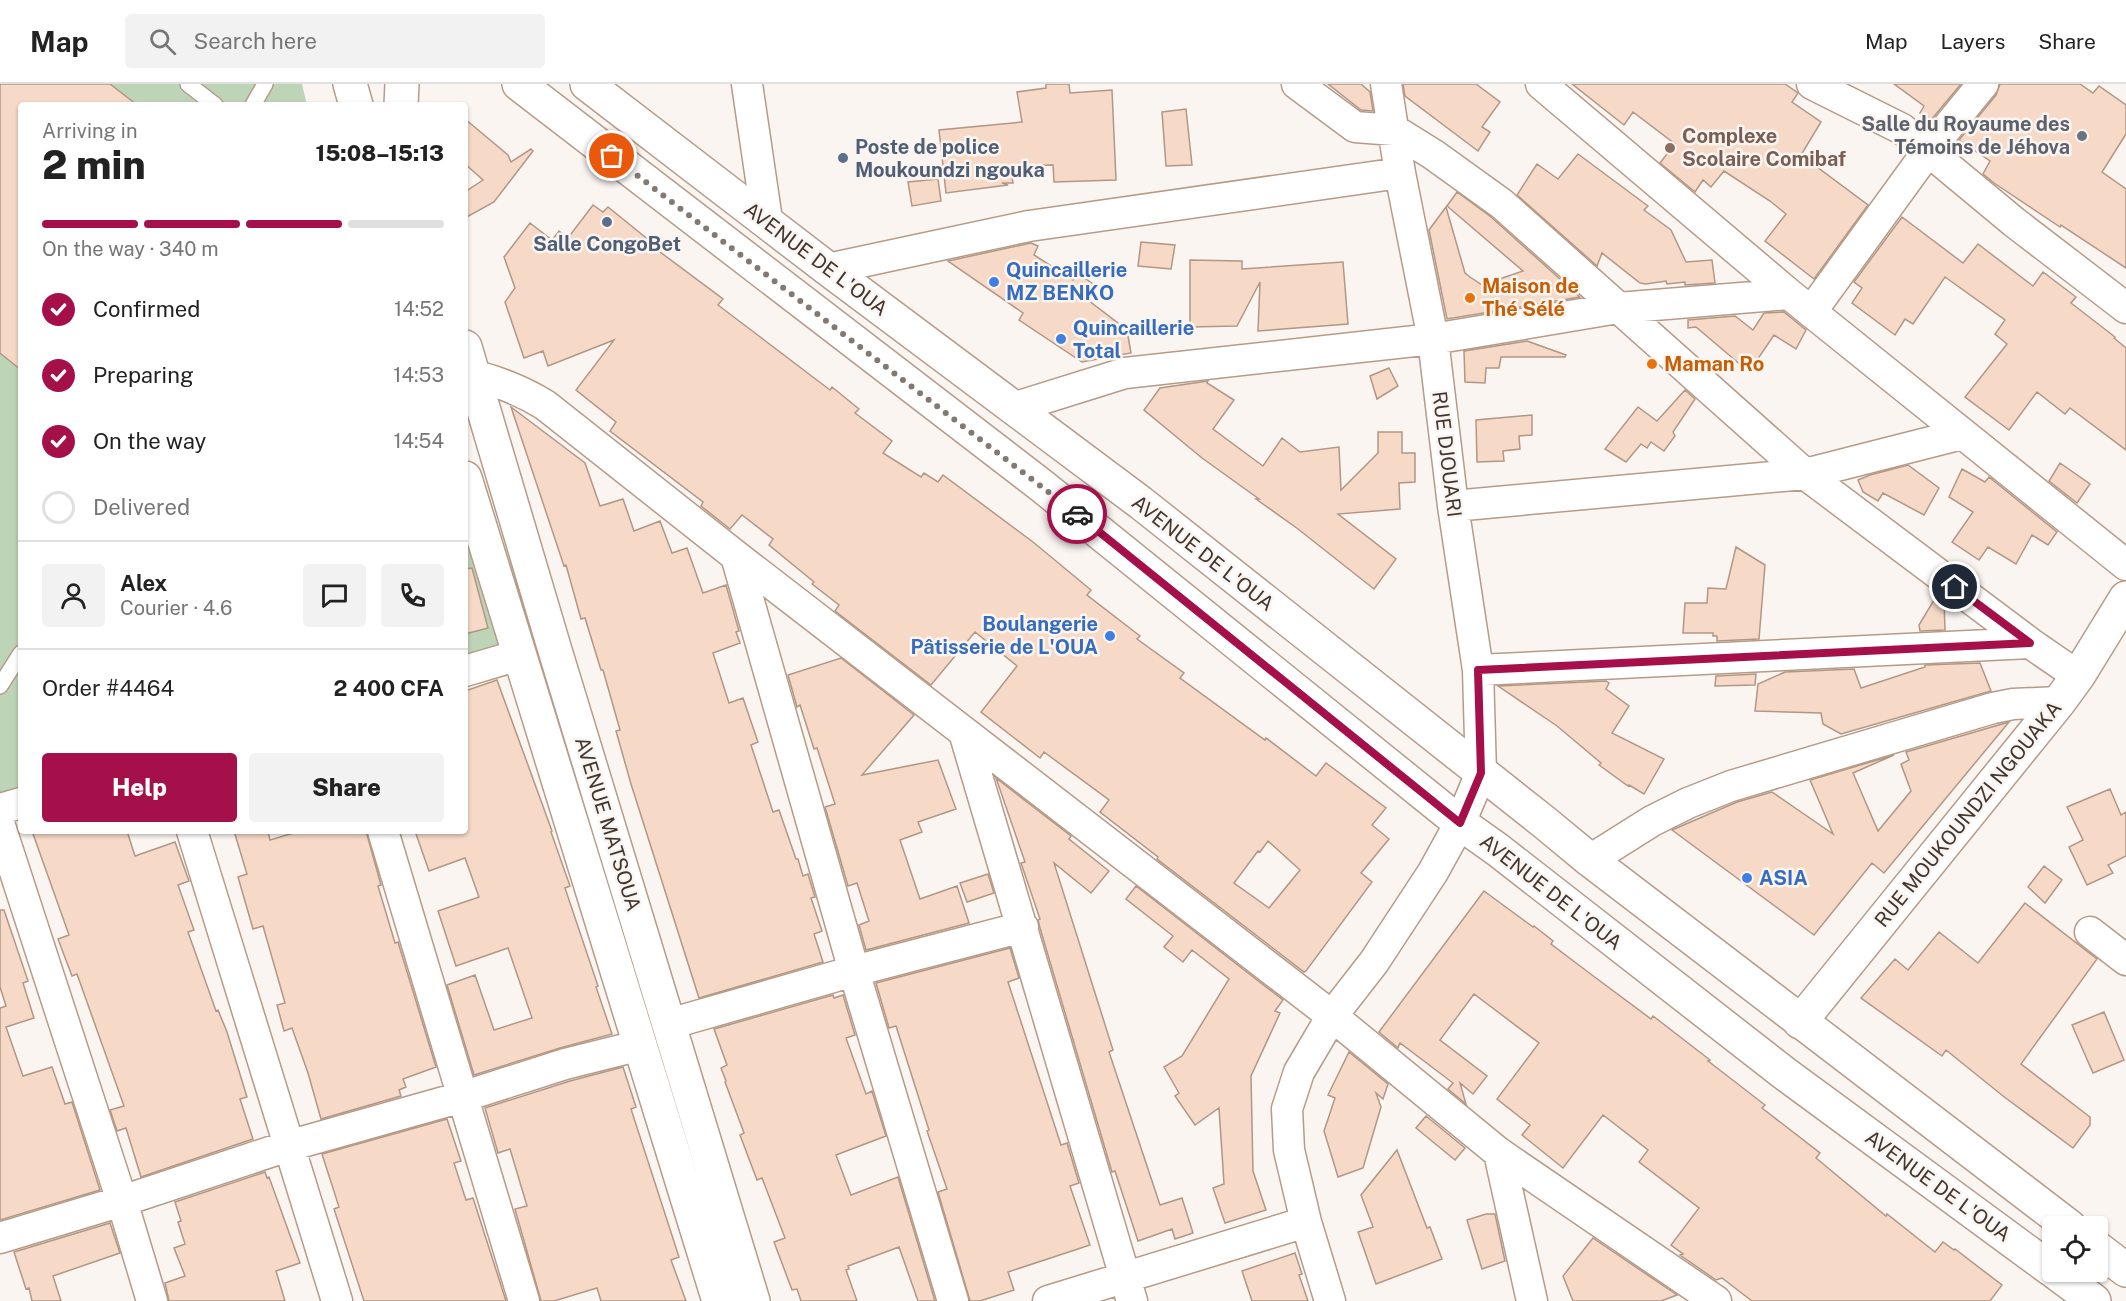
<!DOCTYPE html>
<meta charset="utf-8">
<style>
body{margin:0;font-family:"Public Sans",sans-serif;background:#f2f2f2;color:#222;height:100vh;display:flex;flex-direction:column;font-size:22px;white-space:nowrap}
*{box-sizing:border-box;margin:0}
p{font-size:20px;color:#767676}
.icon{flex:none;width:33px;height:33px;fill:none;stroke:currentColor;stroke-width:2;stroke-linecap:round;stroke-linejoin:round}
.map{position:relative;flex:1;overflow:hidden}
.sheet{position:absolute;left:18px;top:18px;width:450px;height:732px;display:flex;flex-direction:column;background:#fff;border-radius:6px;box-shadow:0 2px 4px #0004}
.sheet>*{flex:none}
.fabs{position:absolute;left:2042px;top:1132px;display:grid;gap:12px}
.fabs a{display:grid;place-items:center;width:66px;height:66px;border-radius:6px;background:#fff;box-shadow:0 2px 4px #0004;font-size:30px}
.pin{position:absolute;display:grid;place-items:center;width:51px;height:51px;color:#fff;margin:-26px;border:3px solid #fff;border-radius:50%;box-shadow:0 2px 6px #0007}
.courier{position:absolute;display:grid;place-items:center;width:60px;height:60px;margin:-30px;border:4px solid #a5104a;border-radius:50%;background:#fff;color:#222;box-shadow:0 2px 8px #0007}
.headline em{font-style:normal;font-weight:800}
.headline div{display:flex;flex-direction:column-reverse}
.headline{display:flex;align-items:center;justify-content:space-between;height:102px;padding:0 24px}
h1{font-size:39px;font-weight:800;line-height:45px}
.bar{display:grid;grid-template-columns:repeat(4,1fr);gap:9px 6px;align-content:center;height:72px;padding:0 24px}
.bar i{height:8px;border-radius:4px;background:#e0e0e0}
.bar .on{background:#a5104a}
.bar p{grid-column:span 4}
.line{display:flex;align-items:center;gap:15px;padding:0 24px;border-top:2px solid #e0e0e0}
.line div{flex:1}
.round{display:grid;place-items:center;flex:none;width:63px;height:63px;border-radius:6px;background:#f2f2f2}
ol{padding:0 24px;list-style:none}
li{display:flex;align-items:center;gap:18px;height:66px}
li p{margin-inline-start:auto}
li .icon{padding:6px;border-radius:50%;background:#a5104a;color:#fff;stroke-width:4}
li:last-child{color:#767676}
li i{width:33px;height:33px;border:3px solid #e0e0e0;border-radius:50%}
.button{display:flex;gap:12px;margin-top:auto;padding:12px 24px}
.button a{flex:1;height:69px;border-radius:6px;background:#a5104a;color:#fff;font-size:24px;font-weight:800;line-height:69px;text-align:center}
.button a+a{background:#f2f2f2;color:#222}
header{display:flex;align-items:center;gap:36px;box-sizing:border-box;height:84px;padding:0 30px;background:#fff;border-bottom:2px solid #e0e0e0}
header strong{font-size:28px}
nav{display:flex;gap:33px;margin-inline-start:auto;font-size:21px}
.search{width:420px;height:54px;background:#f2f2f2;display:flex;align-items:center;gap:15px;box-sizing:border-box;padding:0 21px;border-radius:6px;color:#767676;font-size:22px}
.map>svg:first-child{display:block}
</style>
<header>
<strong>Map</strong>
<div class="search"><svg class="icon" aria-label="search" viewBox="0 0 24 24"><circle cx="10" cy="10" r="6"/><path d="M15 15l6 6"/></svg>Search here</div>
<nav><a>Map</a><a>Layers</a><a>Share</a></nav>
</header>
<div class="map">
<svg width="2126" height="1217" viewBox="0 0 2126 1217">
<rect width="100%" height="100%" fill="#fbf5f1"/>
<!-- green -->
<path fill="#bed4b7" d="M0,0H302L307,21H21V703L0,710Z
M465,430L503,560L465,571Z"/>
<!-- building -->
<path fill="#f6d9c6" stroke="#b19785" stroke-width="1.5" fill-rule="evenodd" d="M0,0H110L137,21H21V286L0,269Z
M1046,0H1069L1070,9L1112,6L1116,96L1054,98L1053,81L1010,82L1013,99H1002L1008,101L946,109L939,46L1022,38L1017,8L1046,4Z
M1328,0H1361L1370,8L1373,27L1361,26Z
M1403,0H1476L1500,18L1482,43L1490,48L1478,67L1405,12Z
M1572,0H1785L1798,9L1792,18L1821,38L1801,71L1868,121L1814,195L1765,157L1786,130L1770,117L1724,87L1711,103L1703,96L1695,108L1660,79L1675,60L1633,28L1624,41Z
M1894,0H1961L1931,36L1920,29L1924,22Z
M2000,0H2080L2093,9L2099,2L2126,21V50L2102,88L2126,105V184L2061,141L2060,143L1994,99L1983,90L1990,77L1959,56L1996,11Z
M1186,25L1192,81L1166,82L1162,28Z
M465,35L508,71L511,78L531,65L533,67L494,118L465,134V108L483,96L465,80Z
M1578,70L1648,122L1644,126L1671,146L1686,178L1712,176L1715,199L1685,201V198L1667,200L1666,197L1646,200L1640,199L1602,169L1597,182L1517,111L1537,80L1558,95Z
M938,95L941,117L912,122L908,98Z
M1457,108L1491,133L1580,213L1447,235L1429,146L1446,123L1465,189L1470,193L1482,201L1523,187L1447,122Z
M593,121L603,128L608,123L650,157L648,159L723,215L718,221L830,306L832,303L859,325L855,329L892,357L883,369L921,393L924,389L938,398L943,391L1033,458L1091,506L1087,511L1140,552L1137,555L1184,589L1180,594L1265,656L1266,654L1316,692L1326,679L1386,724L1372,741L1389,755L1361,789L1372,798L1306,887L1304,888L1157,775L1158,773L1100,728L1109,716L1044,668L1040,674L981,628L1017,582L975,548L931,601L835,527L839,521L812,500L814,498L769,461L773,455L742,431L730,445L701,422L703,418L610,347L616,338L576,306L614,256L548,282L543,267L524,274L505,218L515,204L504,173L530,139L552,156L559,147L568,154ZM1268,757L1300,786L1269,824L1234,799L1258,767L1260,768Z
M1902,133L1963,179L1978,160L2033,202L2043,188L2076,213L2071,219L2115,253L2114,254L2126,264V366L2070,324L2065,330L2037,308L2009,346L1965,313L2007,260L1995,250L2005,236L1945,193L1913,240L1905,235L1895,251L1852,219L1862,204L1854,198Z
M1141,158L1175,161L1171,185L1138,182Z
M1031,159L1038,162L1034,171L1073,196L1078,189L1097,203L1088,216L1127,246L1131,269L1082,278L1019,236L1023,229L948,177Z
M1190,176L1242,177V185L1343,178L1348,240L1258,247L1260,198L1237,242L1190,243Z
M1784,228L1806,246L1796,265L1774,251L1749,288L1696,243L1688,244V236L1735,232L1753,246L1764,229Z
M1527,257L1566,271L1565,273H1501L1499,284H1486L1485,299L1465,298L1464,267Z
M1389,284L1398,302L1377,315L1370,292Z
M1208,297L1207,299L1234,316L1213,345L1263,382L1282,354L1300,368L1339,363L1341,406L1378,369V348H1402V369H1415V398L1399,399L1400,425L1338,430L1396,475L1374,505L1298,445L1256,415H1259L1202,374L1144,326L1160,304Z
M1685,306L1695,315L1673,348L1675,352L1664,367L1651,358L1647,364L1641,360L1626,378L1605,365L1638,323L1657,337Z
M511,323L585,379L600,422L623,415L634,447L660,437L672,469L687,464L703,509L726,501L739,547L736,548L740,559L713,569L729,619L743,614L758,658L751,661L773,728L779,726L796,775H798L803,792L808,790L815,813L811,814L822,847L814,850L823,878L699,914L631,700L616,647L620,646L603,586H601L585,534L581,535L566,481L564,482Z
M1532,331V351L1519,352L1520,365L1503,367L1504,377L1477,378L1476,336Z
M2060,379L2090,400L2077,419L2049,397Z
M1908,381L1939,404L1924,431L1883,409L1878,417L1863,408L1858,396L1870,391Z
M1962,385L1985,398L1989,393L2057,448L2048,461L2032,451L2016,480L1988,463L1979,476L1952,458L1973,428L1949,413Z
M1736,463L1765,481L1759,555L1717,557V552H1713V549H1683L1685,519H1707L1708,504L1726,505Z
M472,484L488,544L465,550V485Z
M1937,511L1944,516L1945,546L1920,547L1919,541Z
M841,574L914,631L862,691L938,676L956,725L918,738L922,748L900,756L920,815L957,802L969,839L866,866L859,841L869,837L857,799L848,802L825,723L835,720L817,664L814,665L800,621L797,623L788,591Z
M1980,579L1991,607L1841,650L1823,640L1821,629L1755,627L1758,600L1785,588L1854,585L1861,604L1925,583V581Z
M1756,590L1755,601L1715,602L1716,592Z
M497,596L552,747L551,748L570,802L565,804L598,902L596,903L612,950L560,964L474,991L447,901L475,891L494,946L532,934L508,864L456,882L438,827L479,813L465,774L429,787L415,747H465V607Z
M1606,597L1609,599L1606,605L1629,622L1612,649L1664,675L1644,710L1629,701L1628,702L1599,681L1601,679L1557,642L1498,602Z
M2009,638L1884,789L1872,779L1814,851L1672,746L1737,718L1772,708L1833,750L1810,696L1894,671L1853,689L1878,747L1911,707L1901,680L1909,676L1906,668Z
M996,694L1071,752L1069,755L1109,787L1091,809L1054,779L1113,966L1109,968L1160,1121L1182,1114L1193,1149L1175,1155L1172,1145L1138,1157L1115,1087L1112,1088L1040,844L1038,836L1040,835L1021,779L1025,778Z
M2110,705L2121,731L2126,728V772L2108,781L2113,789L2087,801L2069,763L2083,756L2067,723Z
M32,747H127L135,772L175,758L189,797L178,801L194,846L188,848L216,927L218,926L227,948L247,1013L240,1015L253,1055L141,1093L126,1044L117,1047L110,1026L124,1022L77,890L72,892L58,855L69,851Z
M234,747H268L270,756L300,747H366L381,801L378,802L395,859L398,858L436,983L403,995L406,1003L399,1006L401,1012L321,1035L308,989L292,944L284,947L277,921L285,919L263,842L253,845L238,793L247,790Z
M2044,782L2062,796L2045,819L2028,803Z
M988,790L994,809L967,818L960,799Z
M1136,802L1283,916L1275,927L1280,929L1251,992L1253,1087L1266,1126L1225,1139L1213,1104L1224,1100L1219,1024L1195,1041L1175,1012L1179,1009L1164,983L1182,972L1229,895L1192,866L1183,878L1164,863L1173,852L1126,815Z
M1484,807L1533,843L1534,842L1553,857L1551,860L1588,888L1651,935L1653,932L1710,976L1708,977L1765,1021L1762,1024L1820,1069L1816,1074L1886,1132L1887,1130L1935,1168L1943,1158L1954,1166L1955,1165L2002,1201L1990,1217H1752L1722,1194L1716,1196L1680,1171L1683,1170L1671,1161L1699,1124L1639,1078L1648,1066L1603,1031L1563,1084L1522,1051L1530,1041L1497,1015L1539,959L1474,910L1440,956L1487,992L1473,1010L1460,999L1466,1020L1448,1005L1453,999L1400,959L1398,964L1379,948Z
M2025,819L2097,875L2021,980L2090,1033V1041L2073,1064L2003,1012L1946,966L1942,972L1861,914L1895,875L1908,886L1939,848L1978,879Z
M0,826H4L28,897L23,899L34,934L6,943L23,992L52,983L65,1020L72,1018L100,1106L0,1136V924L6,922L0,903Z
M1010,864L1019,894L1008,898L1061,1061L1067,1059L1079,1099L1070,1102L1090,1161L1008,1188L1014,1206L980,1217H970L938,1108L947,1105L927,1047L929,1046L896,942L889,944L876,899Z
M833,911L834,914L843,911L855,951L846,954L866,1010L872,1007L886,1052L836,1071L851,1111L898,1093L935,1217H918L899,1163L848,1182L849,1185L846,1186L857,1217H801L797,1205L792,1206L774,1158L785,1154L762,1094L757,1096L740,1051L744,1049L725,998L726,997L721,984L727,981L714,945Z
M2104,928L2124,976L2093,989L2072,941Z
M1349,968L1388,1000L1383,1015L1376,1009L1381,1023L1363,1084L1338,1093L1324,1047L1335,1014L1328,1011Z
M623,983L636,1023L631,1025L679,1173L671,1176L686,1217H601L597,1204L554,1217H541L515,1125L527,1122L510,1065L498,1069L485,1024L570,997Z
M1426,1032L1465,1064L1455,1076L1416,1044Z
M447,1035L461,1077L454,1079L466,1116L473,1114L506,1217H364L334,1125L339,1123L322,1070Z
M1397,1066L1427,1144L1430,1143L1442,1175L1376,1200L1358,1148L1373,1143L1361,1111Z
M265,1088L267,1094L269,1093L300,1179L276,1187L285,1217H169L165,1199L185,1192L174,1164L185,1160L178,1138L181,1137L175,1118Z
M1486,1130H1495L1505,1177L1482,1185L1467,1136Z
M110,1139L120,1169L53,1192L61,1217H32L29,1204L26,1205L14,1168Z
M1593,1154L1677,1211L1661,1217H1573L1563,1192Z
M1295,1169L1302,1190L1299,1191L1308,1217H1252L1242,1187Z"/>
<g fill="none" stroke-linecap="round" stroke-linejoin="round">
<!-- service casing -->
<g stroke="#b69b89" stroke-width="18">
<path id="service" d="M188,0L215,21
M253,21L265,0
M0,602L21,569"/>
</g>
<!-- minor casing -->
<g stroke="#b69b89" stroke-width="33">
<path id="minor" d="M747,0L767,136
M1297,0L1355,43L1394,46L1434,71L1502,120L1805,390L2030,559L2078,592
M1541,0L1789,210L2126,481
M1812,0L1902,45L2014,138L2126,224
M828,185L1029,142L1400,89
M1811,228L1928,67L1983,0
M465,291C490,293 524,308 545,321L736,472L1332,932L1499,1069L1716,1217
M1013,324L1125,289L1433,255L1618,224L1789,210
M1453,422L1805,390L1962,350
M736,472L854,887L953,1217
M1478,586L2030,559
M465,587L519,571
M964,648L1132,1217
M0,725L21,719
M0,742L122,1117L152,1217
M192,747L337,1217
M383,747L524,1217
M1590,776L1652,737L1688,719L1731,702L1993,624L2013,620L2059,618
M2090,848L2126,876
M669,940L854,887L1023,843
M1499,1069L1532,1217
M0,1154L122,1117L288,1062L462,1013L565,980L641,961
M1048,1217L1306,1138
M1330,1217L1306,1138L1289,1066L1287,1025L1299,988L1332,932L1374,878L1433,788L1460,739L1481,689L1478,586L1453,422L1433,255L1400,89L1386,0"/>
</g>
<!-- tertiary casing -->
<g stroke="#b69b89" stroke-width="36">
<path id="tertiary" d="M350,0L356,21
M401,21L402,0
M465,263L554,563L753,1217
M465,394L719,1217
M1800,938L2059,618L2078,592L2126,514"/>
</g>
<!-- primary casing -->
<g stroke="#b69b89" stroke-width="36">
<path id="primary" d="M519,0L1042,402L1460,739L1498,766L1784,989L2052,1186
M587,0L828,185L1141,419L1544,738L1590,776L2070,1143
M2097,1164L2126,1186
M2055,1188L2094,1217"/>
</g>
<!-- service -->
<use href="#service" stroke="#fff" stroke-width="15"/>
<!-- minor -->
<use href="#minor" stroke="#fff" stroke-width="30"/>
<!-- tertiary -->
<use href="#tertiary" stroke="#fff" stroke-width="33"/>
<!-- primary -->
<use href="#primary" stroke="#fff" stroke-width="33"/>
</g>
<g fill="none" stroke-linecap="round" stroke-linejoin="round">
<!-- done -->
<path stroke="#827973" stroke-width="6" stroke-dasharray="0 10.8" d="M612,72L1077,430"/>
<!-- route -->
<path stroke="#a5104a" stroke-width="8" d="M1077,430L1460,739L1481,689L1478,586L2030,559L1955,503"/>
</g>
<!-- markers -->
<circle fill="#6b7280" stroke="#fbf5f1" stroke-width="2" cx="2082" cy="52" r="6"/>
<circle fill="#8d6e63" stroke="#fbf5f1" stroke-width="2" cx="1670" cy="64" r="6"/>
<g fill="#5c6f8a" stroke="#fbf5f1" stroke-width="2">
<circle cx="843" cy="74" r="6"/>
<circle cx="607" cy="138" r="6"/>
</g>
<g fill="#3f7fe0" stroke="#fbf5f1" stroke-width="2">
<circle cx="994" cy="198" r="6"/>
<circle cx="1061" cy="255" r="6"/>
<circle cx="1110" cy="552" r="6"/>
<circle cx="1747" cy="794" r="6"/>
</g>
<g fill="#e8710a" stroke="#fbf5f1" stroke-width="2">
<circle cx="1470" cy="214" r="6"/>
<circle cx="1652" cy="280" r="6"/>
</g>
<g text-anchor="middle" stroke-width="5" stroke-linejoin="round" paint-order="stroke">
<!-- worship labels -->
<g font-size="20" font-weight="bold" fill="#5b616d" stroke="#fbf5f1" text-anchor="end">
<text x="2070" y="47">Salle du Royaume des<tspan x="2070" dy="23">Témoins de Jéhova</tspan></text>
</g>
<!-- education labels -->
<g font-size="20" font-weight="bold" fill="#785e54" stroke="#fbf5f1" text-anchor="start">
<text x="1682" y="59">Complexe<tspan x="1682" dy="23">Scolaire Comibaf</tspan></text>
</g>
<!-- service labels -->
<g font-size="20" font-weight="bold" fill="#4e5e75" stroke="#fbf5f1" text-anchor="start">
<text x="855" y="70">Poste de police<tspan x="855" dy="23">Moukoundzi ngouka</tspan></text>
<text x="607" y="167" text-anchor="middle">Salle CongoBet</text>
</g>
<!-- street labels -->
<g font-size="20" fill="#41362f" stroke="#fbf5f1">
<text transform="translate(816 175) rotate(37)" y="7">AVENUE DE L'OUA</text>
<text transform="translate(1447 370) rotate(83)" y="7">RUE DJOUARI</text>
<text transform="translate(1203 469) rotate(38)" y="7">AVENUE DE L'OUA</text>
<text transform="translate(1968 730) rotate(-51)" y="7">RUE MOUKOUNDZI NGOUAKA</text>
<text transform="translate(608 740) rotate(73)" y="7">AVENUE MATSOUA</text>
<text transform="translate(1551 808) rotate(38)" y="7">AVENUE DE L'OUA</text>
<text transform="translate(1938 1102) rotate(36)" y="7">AVENUE DE L'OUA</text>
</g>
<!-- shop labels -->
<g font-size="20" font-weight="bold" fill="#366cbe" stroke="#fbf5f1" text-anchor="start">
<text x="1006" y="193">Quincaillerie<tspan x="1006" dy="23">MZ BENKO</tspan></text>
<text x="1073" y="251">Quincaillerie<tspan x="1073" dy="23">Total</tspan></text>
<text x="1098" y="547" text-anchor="end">Boulangerie<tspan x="1098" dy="23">Pâtisserie de L'OUA</tspan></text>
<text x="1759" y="801">ASIA</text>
</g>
<!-- food labels -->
<g font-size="20" font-weight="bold" fill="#c56008" stroke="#fbf5f1" text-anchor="start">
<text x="1482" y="209">Maison de<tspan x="1482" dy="23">Thé Sélé</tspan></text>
<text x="1664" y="287">Maman Ro</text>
</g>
</g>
</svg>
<div class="fabs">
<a><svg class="icon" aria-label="locate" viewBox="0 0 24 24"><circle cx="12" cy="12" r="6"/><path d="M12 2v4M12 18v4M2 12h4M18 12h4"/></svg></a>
</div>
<div class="pin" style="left:612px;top:72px;background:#ea580c"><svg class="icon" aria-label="bag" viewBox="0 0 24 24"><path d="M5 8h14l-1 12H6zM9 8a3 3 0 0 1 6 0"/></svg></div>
<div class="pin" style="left:1955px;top:503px;background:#1f2937"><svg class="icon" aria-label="home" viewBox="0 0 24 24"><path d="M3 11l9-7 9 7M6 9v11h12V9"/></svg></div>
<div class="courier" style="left:1077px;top:430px"><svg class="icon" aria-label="car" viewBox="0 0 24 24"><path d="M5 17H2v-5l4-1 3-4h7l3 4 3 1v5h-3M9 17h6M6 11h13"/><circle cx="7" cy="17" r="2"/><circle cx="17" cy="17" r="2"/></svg></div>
<section class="sheet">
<div class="headline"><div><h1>2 min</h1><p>Arriving in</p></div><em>15:08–15:13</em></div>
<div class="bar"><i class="on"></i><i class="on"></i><i class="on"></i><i></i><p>On the way · 340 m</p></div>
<ol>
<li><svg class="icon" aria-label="check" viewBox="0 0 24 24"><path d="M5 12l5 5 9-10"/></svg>Confirmed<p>14:52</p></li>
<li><svg class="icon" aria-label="check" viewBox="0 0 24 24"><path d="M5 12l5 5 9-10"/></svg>Preparing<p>14:53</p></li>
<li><svg class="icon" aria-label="check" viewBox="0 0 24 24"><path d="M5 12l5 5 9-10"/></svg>On the way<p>14:54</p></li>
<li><i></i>Delivered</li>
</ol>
<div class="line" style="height:108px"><a class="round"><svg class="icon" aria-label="person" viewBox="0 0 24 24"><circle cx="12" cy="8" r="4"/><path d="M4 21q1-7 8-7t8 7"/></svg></a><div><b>Alex</b><p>Courier · 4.6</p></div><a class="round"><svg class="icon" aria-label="chat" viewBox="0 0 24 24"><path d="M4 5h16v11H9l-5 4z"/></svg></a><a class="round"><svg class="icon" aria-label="phone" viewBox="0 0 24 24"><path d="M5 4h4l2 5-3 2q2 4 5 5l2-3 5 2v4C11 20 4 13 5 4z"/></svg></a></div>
<div class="line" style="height:78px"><div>Order #4464</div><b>2 400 CFA</b></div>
<div class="button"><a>Help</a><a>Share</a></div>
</section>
</div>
